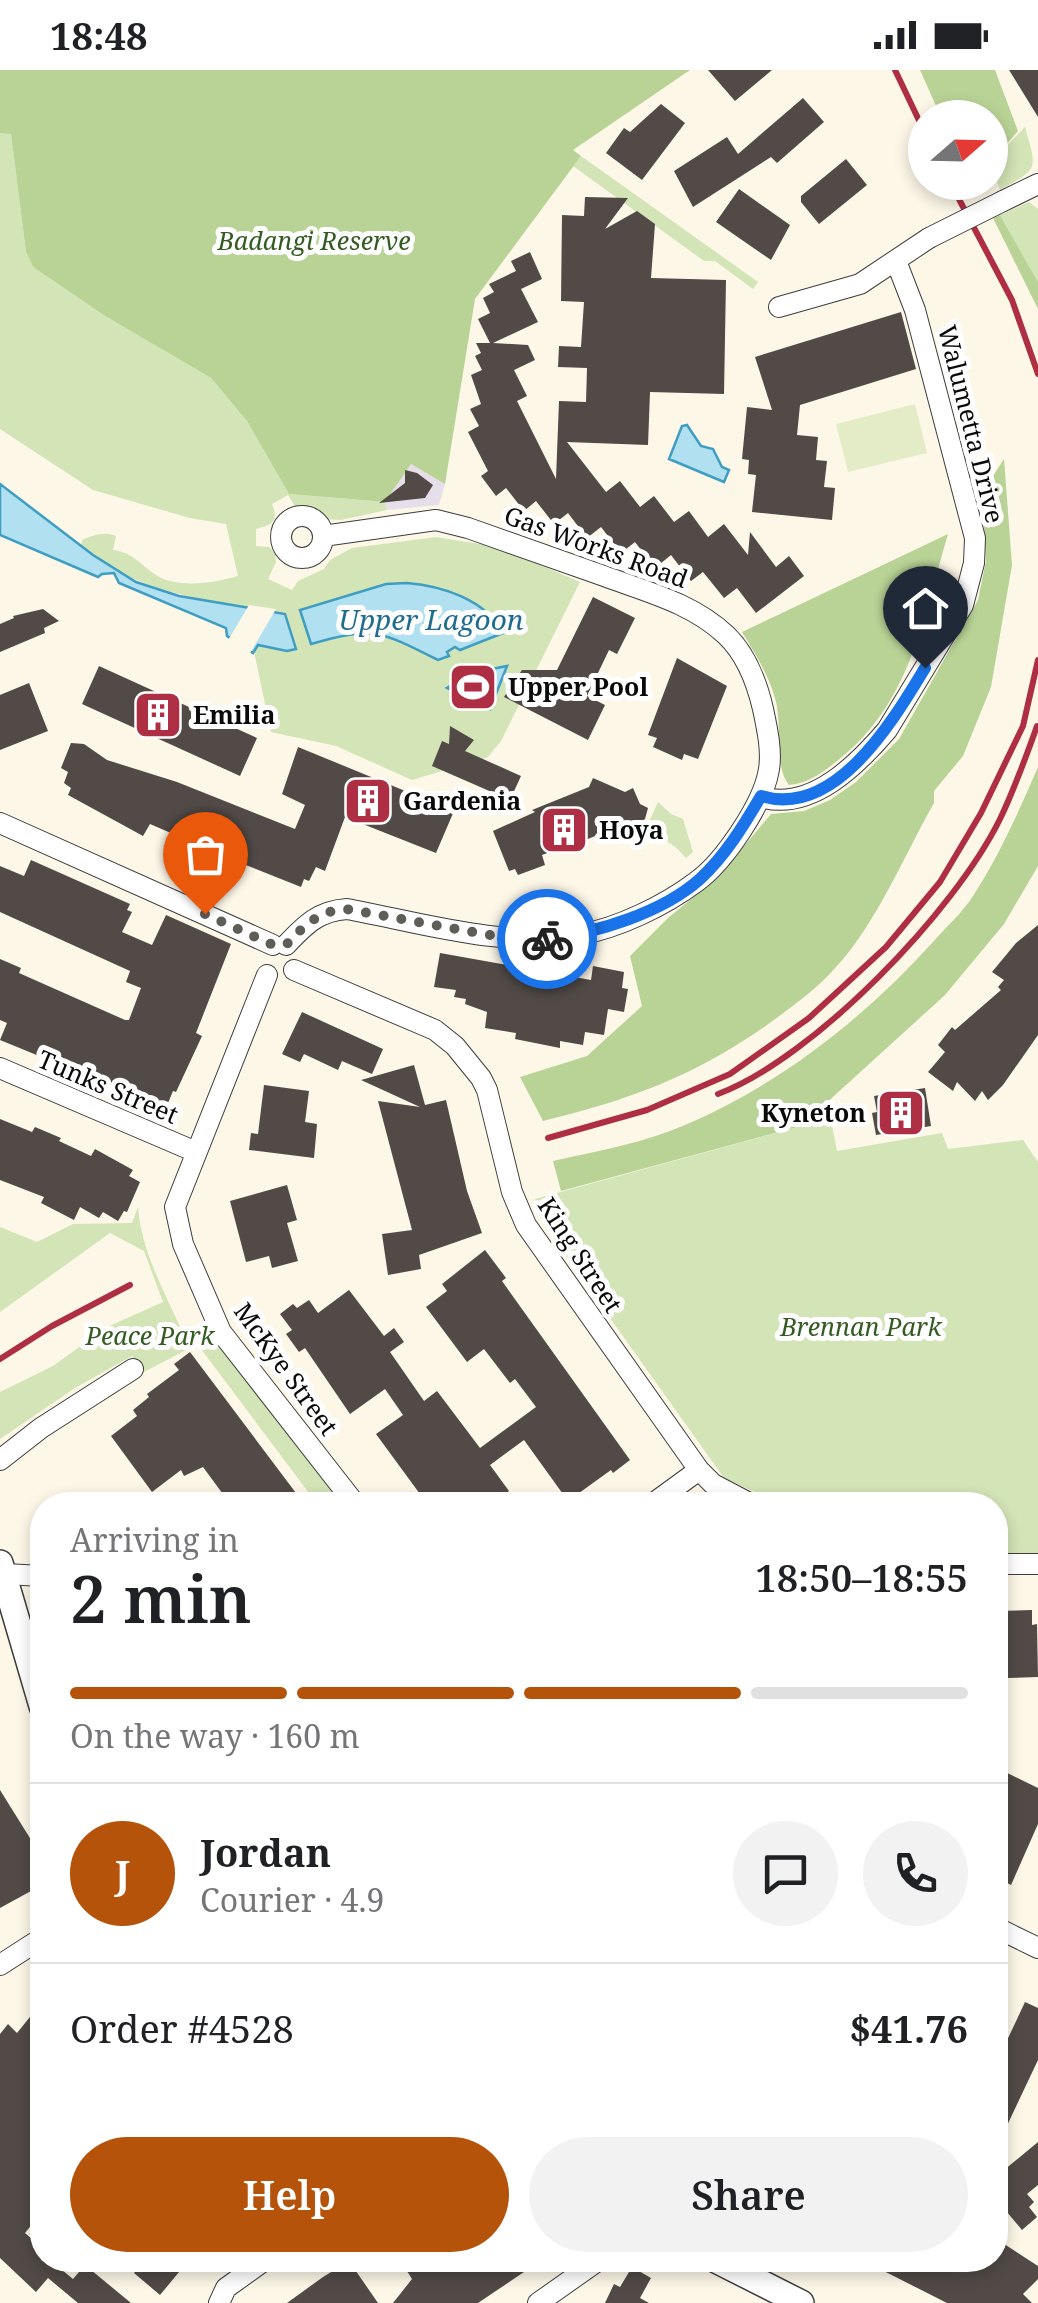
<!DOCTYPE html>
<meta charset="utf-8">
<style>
body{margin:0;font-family:"Noto Serif",serif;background:#f2f2f2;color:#202124;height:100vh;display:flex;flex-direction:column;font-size:38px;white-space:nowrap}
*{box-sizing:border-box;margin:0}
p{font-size:32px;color:#757577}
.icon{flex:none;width:55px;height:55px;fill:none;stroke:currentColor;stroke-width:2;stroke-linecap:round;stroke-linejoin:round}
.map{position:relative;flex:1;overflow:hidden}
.panel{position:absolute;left:30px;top:1422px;width:978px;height:780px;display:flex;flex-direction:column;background:#fff;border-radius:40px;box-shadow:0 5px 15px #0003}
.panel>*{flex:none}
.needle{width:65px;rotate:70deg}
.buttons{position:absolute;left:908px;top:30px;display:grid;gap:20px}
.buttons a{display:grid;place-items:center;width:100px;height:100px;border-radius:50%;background:#fff;box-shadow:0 5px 15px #0003;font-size:50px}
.pin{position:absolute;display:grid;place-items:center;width:85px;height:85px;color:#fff;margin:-102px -42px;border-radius:50% 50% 50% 0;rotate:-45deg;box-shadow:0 0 10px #0007}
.pin .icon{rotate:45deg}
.courier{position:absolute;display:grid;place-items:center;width:100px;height:100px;margin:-50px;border:8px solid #1a73e8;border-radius:50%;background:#fff;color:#222;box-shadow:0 2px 12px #0007}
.summary em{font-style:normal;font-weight:600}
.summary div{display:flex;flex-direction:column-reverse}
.summary{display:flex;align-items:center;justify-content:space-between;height:170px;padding:0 40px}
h1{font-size:65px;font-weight:600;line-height:75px}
.bar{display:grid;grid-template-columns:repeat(4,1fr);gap:15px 10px;align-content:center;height:120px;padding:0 40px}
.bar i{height:12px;border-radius:8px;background:#e0e0e0}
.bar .selected{background:#b45309}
.bar p{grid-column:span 4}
.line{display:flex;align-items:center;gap:25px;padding:0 40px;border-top:2px solid #e0e0e0}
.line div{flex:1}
.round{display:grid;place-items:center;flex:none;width:105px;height:105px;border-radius:52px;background:#f2f2f2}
.action{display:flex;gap:20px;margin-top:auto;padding:20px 40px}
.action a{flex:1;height:115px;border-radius:60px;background:#b45309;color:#fff;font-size:40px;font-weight:600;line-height:115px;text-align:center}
.action a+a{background:#f2f2f2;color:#202124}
.status{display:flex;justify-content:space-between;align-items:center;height:70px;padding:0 50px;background:#fff;direction:ltr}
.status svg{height:28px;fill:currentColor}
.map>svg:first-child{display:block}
</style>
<div class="status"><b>18:48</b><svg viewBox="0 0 49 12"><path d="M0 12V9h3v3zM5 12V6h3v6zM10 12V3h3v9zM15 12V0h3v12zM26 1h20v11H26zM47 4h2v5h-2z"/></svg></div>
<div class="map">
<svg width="1038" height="2233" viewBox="0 0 1038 2233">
<rect width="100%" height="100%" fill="#fdf7e8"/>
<!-- industrial -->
<path fill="#e6dee9" d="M411,394L445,414L439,435L387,440L385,432Z"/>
<!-- green -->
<path fill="#d3e4b6" d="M1025,57C1038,102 1038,98 1000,120L990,93Z
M0,63H11L26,182L33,197L105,246L211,308L247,351L289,424L385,432L387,440L341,450L325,449L296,438L288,425L272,434C279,451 273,455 256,459V476L269,477L275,483L276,492L268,509L292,520L298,511L324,499L330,490L352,478L436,467L498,477L580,512L501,671L488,687L412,710L336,676L271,662L245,539C179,524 136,519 81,477L82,470C93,465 105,461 116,466L113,480C132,482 141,495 156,505C178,519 214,513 238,506L226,454L190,448L93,420L0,359Z
M581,86L758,212L753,219L715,191H704L573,96Z
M1029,132L1038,139V212L1000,145Z
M658,732L671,744L683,749L693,782L686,788C666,764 656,768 630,769L648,754Z
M828,1035L837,1081L942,1063L948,1079L1023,1070L1038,1092V1486L995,1484V1435H783L724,1408L543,1154L535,1129L801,1056Z
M138,1137C141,1180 164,1221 182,1261L180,1262L190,1278L142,1303L132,1286L75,1318L0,1369V1322L53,1296L107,1257L163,1232L144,1181L110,1163L0,1242V1157L37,1172L73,1154L132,1153Z
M216,1266L230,1285L342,1435H318L192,1267Z"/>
<!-- forest -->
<path fill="#b9d396" d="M0,0H690L573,80L581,86L475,229L445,414L411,394L385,432L289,424L247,351L211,308L105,246L33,197L26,182L11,64L0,63Z
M920,0H995L1018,61L990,93V48L941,47Z
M1000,145L1038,212V239L993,148Z
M1004,389L1012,495L991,617L963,686L934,721V733C905,784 875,856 836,897C820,916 798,932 778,947C702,1003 634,1029 543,1051L520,1007L587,986L642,936L630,886L668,848L718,807L771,744L804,741L830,730L856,712L899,669L978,530L986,491L982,423Z
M948,464C923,548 911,634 837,691C822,703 809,713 789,715C773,695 783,654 775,628C768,604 755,583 742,562Z
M1038,697V796L1004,854L945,925L801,1056L561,1121L553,1091C597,1081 644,1073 685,1055C781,1014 864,948 933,872C946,857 963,842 973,826C999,786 1019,741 1038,697Z"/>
<!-- pitch -->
<path fill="#e4ecc7" d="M915,334L927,383L848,402L836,354Z"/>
<!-- water -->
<path fill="#b1e0f0" stroke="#3e9dc2" stroke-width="2.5" d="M687,355L701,376L713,379L722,397L729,400L724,412L669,389L682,356Z
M0,414L93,485L136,512L179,526L285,544L296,579L287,581L258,575L253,583L227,566L226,558L119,513L114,503L102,504L98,507L0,465Z
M407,513C442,516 485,529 503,563L460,580L455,577L447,582L449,586L438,590C381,561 373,556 311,574L300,540L386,514Z
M507,596L490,639L447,618L472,603Z"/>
<!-- pier -->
<path fill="#fdf7e8" d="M249,535L276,539L249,585L227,572Z"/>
<!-- building -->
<path fill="#514a47" d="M708,0H772L735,31Z
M1009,0H1038V47Z
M803,28L824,52L777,93L771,87L693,137L674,101L727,67L738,84Z
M661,34L685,53L642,110L606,83L624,58L630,62Z
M846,89L867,115L819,154L801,132V126Z
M739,119L790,155L771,190L716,152Z
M585,127L628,128L605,159L637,141L655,154L651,208L726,210L724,324L650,322L648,375L567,372L606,422L620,411L640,437L654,426L674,452L689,441L708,467L724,454L748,485L750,462L776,497L789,486L804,506L756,543L737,518L724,528L703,502L691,511L671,485L655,498L635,472L621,483L601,457L587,468L568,443L554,454L536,431L524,441L506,418L496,426L481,406L488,401L468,362L479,356L470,339L481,334L471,305L482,300L475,286L481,283L476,273H490L478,249L490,243L483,228L494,222L489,214L516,201L511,191L530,182L542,209L521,219L538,252L493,273L528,275L535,290L514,300L527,326L517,331L556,409L559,331L586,332L587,298L558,297L559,276L581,277L584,232L561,231L562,145L584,146Z
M901,242L916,299L800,335L797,365L818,367L816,390L827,391L824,417L835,418L832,450L752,442L756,405L748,404L749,390L742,389L747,337L772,340L755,287Z
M405,400L417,403L433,415L425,428L379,433L405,413Z
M593,527L635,548L617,584L609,580L587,626L605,635L588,670L504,627L522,600H557Z
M43,539L59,551L44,558L45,563L0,582V554L14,548L13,546Z
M677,588L727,616L698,689L684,684L682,690L653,677L657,668L648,665Z
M99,596L257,668L240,706L82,634Z
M29,613L48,661L0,680V625Z
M450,656L474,670L465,681L521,706L510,730L432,696L442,671L449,674Z
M71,673L84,674L107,690L177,712L295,759L305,735L282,724L298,677L454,741L436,783L345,747L325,801L316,797L309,811L304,809L301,817L223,786L221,790L200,780L201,776L150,754L143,766L68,725L71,718L64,713L68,702L61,698Z
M593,708L625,722L633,718L640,734L648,738L645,749L624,766L617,762L602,768L600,764L583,771L580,765L548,778L550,782L542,785L545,795L518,805L515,799L509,801L493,761L535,742L532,740L589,717Z
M31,790L130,834L127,840L132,842L122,862L152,875L166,845L231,874L196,963L202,966L176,1022L173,1021L166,1038L0,970L7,953L0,950V889L21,898L19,903L125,950H129L141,918L126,912L130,901L0,842V796L24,806Z
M1038,855V965L1003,1015L988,1030L982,1021L975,1031L957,1012L953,1021L928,1002L945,982L938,975L952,957L955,960L1001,920L998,917L1004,910L992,902L1016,873Z
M440,883L591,910L593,896L624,902L622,918L628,919L624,942L608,939L604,965L585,962L583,975L560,971V978L515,969L516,963L485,958L487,942L465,934L466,929L454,927L456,920L434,917Z
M302,942L383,979L372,1004L342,991L338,1000L304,984L300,992L282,984Z
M414,995L425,1035L446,1030L467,1121L482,1163L419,1185L421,1199L388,1205L382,1164L412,1160L378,1031L420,1037L361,1010Z
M264,1015L309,1021L305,1052L317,1054L314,1088L249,1080L251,1063L258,1064Z
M925,1018L931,1056L876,1065L872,1043L877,1042L874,1026Z
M0,1049L32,1062L35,1057L61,1068L59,1071L91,1086L95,1079L133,1100L129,1106L140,1112L127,1142L124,1141L118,1151L103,1142L99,1148L80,1137L74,1150L41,1133L44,1127L0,1110Z
M287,1115L297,1150L287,1153L298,1191L272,1198L269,1186L246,1192L230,1131Z
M485,1180L506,1208L502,1211L630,1390L613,1403L611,1400L568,1431L524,1370L490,1395L509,1421L490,1435H428L376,1364L403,1345L385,1319L350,1344L305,1278L299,1282L286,1264L292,1260L280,1244L293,1234L297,1238L309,1230L318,1243L349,1220L384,1266L394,1258L404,1272L390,1282L424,1331L437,1321L480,1378L536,1337L515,1309L510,1313L484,1279L467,1292L426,1237L447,1221L442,1214Z
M190,1282L305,1435H231L203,1397L184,1406L181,1400L152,1422L111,1366L137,1346L133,1340L149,1327L147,1324L179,1300L174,1294Z
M1032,1540V1555L1037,1554L1038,1607L1007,1608V1603L995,1598V1541Z
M995,1697L1038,1718V1754L1011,1815L995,1806Z
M0,1720L38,1781L35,1783L42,1795V1815L0,1838Z
M42,1932V2142L25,2163L42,2178L39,2181L42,2190H50L73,2209L85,2195L131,2233H78L48,2208L36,2222L0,2188V1964L8,1954L17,1963Z
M1025,1932L1038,1938V1990L995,2081V1996Z
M1038,2072V2115L1027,2124L1034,2132L1029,2137L1037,2147L1022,2160L996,2129L999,2126L998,2105Z
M995,2168L1038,2196V2209L1023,2224L1032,2233H947L862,2190H995Z
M145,2190H189L160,2225L134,2203Z
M400,2190H542L478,2233H393L412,2209Z
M349,2191L378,2233H287L323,2207Z
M632,2197L651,2208L640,2228L649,2233H605L614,2214L620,2217Z"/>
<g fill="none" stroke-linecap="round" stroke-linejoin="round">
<!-- minor casing -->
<g stroke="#3d3d3d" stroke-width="22">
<path id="minor" d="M1003,131L1038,114
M779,237L860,214L929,168
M281 467a21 21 0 1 1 42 0a21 21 0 1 1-42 0Z
M761,727C811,742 858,694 887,660L963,535L974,493L975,468L915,240L896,191
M0,753L273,875
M286,875C305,855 318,841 347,839C422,853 502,878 579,865C618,858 664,836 696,812C724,792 764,733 769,699C772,680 767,658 763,639C757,613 746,584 726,565C692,533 647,522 604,506C559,490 514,474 468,458L436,450L323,466
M294,900L435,960L455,976L481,1008L487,1020L512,1122L526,1155L699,1400L713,1414L753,1435
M267,905L175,1137L183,1174L221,1262L356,1435
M0,998L196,1082
M0,1390L41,1358L133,1299
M651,1435L699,1400
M995,1494H1038
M5,1504L42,1506
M995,1857L1038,1878
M0,1895L42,1868
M219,2233L226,2218L265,2190
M538,2233L599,2190"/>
</g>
<!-- tertiary casing -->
<g stroke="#3d3d3d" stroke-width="28">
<path id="tertiary" d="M0,1493L42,1636
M716,2190L801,2233"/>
</g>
<!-- minor -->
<use href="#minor" stroke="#fff" stroke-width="20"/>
<!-- tertiary -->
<use href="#tertiary" stroke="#fff" stroke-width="25"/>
<!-- rail -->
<path stroke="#ae2e43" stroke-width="6" d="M895,0L925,63
M950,112L1012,230L1038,304
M718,1024C814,988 955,841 1000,749C1014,720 1026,687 1037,656
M548,1068L647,1040L730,1004L809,948L886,877L940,812L981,743L1023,656L1038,590
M0,1289L52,1256L130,1215"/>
<!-- minor-bridge casing -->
<g stroke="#3d3d3d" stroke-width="22" stroke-linecap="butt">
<path id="minor-bridge" d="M929,168L1003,131"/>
</g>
<!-- minor-bridge -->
<use href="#minor-bridge" stroke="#fff" stroke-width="20"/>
</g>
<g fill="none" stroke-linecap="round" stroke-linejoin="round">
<!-- done -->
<path stroke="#5f5d58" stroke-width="10" stroke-dasharray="0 18" d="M205,844L273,875H286C305,855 318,841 346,839L506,868L547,869"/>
<!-- route -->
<path stroke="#1a73e8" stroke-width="12" d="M547,869C596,863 662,843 700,809C725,786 744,755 761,726C836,749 894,649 925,598"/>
</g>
<!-- icons -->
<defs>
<g id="stadium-square" transform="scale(2.5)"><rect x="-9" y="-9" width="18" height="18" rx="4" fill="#ae2e43" stroke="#fff"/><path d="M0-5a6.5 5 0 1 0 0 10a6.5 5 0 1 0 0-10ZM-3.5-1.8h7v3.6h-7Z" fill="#fff"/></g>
<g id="building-square" transform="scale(2.5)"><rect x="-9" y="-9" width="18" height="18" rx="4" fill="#ae2e43" stroke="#fff"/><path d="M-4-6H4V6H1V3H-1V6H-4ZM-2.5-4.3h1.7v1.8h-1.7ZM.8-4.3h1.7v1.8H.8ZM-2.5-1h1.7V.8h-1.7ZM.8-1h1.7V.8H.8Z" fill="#fff"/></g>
</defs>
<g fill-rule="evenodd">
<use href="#stadium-square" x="473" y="617"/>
<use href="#building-square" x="158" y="645"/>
<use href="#building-square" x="368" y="731"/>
<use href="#building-square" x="564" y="760"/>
<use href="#building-square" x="901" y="1043"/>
</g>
<g text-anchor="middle" stroke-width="10" stroke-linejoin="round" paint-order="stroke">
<!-- park labels -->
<g font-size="25" font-style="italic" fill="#345b21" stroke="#fff">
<text x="314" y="180">Badangi Reserve</text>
<text x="861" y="1266">Brennan Park</text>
<text x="150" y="1275">Peace Park</text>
</g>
<!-- street labels -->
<g font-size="25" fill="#0a0a0a" stroke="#fff">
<text transform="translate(971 354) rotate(76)" y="9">Walumetta Drive</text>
<text transform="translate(596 477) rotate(20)" y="9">Gas Works Road</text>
<text transform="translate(108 1017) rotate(23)" y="9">Tunks Street</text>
<text transform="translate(580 1185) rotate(57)" y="9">King Street</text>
<text transform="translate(286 1299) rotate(54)" y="9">McKye Street</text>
</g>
<!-- poi labels -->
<g font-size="25" font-weight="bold" fill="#0a0a0a" stroke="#fff" text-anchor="start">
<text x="508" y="626">Upper Pool</text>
<text x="193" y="654">Emilia</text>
<text x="403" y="740">Gardenia</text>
<text x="599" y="769">Hoya</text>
<text x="866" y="1052" text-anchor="end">Kyneton</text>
</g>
<!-- water labels -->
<g font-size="28" font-style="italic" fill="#1e6c90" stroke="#fff">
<text x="431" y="560">Upper Lagoon</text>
</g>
</g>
</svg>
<div class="buttons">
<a><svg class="needle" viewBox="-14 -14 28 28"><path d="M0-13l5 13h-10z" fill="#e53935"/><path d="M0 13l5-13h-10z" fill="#757577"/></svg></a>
</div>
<div class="pin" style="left:205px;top:844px;background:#ea580c"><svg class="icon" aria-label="bag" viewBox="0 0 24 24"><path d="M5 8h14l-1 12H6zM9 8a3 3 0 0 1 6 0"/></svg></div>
<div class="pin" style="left:925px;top:598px;background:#1f2937"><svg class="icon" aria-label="home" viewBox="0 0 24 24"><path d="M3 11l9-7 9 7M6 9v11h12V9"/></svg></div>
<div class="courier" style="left:547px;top:869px"><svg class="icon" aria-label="bike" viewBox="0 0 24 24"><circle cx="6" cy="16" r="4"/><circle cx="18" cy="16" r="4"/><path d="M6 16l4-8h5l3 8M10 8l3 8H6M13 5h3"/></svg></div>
<section class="panel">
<div class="summary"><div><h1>2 min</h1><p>Arriving in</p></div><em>18:50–18:55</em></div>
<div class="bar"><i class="selected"></i><i class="selected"></i><i class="selected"></i><i></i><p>On the way · 160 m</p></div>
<div class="line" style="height:180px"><b class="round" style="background:#b45309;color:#fff">J</b><div><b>Jordan</b><p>Courier · 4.9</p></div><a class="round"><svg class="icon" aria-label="chat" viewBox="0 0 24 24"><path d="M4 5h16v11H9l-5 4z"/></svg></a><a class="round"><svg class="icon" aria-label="phone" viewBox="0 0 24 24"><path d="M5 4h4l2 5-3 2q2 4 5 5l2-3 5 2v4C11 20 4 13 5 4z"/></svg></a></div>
<div class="line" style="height:130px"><div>Order #4528</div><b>$41.76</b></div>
<div class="action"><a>Help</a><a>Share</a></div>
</section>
</div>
